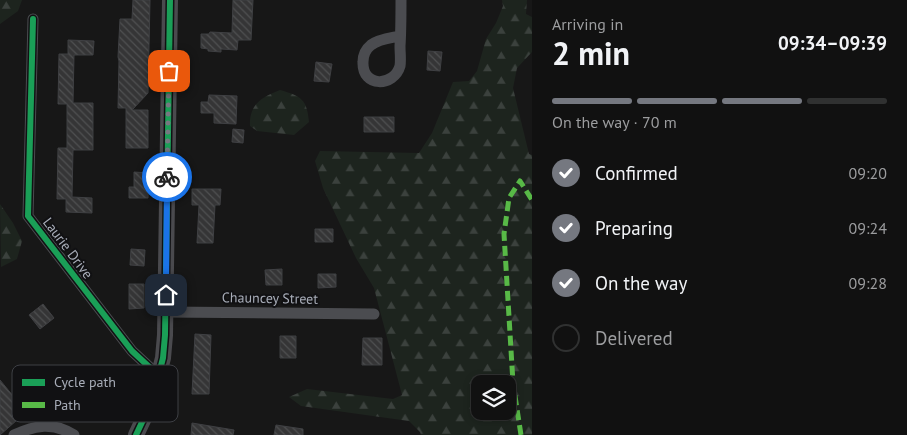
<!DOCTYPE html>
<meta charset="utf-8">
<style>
body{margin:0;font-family:"PT Sans",sans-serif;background:#1e1f1f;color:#f1f3f6;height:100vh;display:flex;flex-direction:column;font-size:19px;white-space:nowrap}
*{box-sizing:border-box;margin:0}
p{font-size:16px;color:#9c9d9f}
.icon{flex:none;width:28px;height:28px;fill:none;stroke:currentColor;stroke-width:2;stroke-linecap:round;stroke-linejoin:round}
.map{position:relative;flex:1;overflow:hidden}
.side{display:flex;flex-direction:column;background:#111;width:375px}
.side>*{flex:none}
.tools{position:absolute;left:471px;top:375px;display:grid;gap:10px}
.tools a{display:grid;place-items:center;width:45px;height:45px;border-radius:10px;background:#111;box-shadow:0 2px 8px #0003,0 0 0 1px #303131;font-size:25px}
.pin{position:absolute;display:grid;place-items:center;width:42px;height:42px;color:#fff;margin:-21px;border-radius:10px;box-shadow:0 2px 8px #0006}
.courier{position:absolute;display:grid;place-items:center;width:50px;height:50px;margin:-25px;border:4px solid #1a73e8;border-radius:50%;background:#fff;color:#222;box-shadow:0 1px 6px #0007}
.overview em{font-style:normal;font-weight:700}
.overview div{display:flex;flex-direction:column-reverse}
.overview{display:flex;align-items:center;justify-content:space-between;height:85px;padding:0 20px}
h1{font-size:32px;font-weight:700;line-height:38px}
.bar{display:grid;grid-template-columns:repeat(4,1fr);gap:8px 5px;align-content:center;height:60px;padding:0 20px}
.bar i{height:6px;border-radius:4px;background:#303131}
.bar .current{background:#757880}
.bar p{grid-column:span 4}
ol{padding:0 20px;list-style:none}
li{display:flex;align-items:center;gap:15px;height:55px}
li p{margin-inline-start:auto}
li .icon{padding:5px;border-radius:50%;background:#757880;color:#fff;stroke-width:4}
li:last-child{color:#9c9d9f}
li i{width:28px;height:28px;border:2px solid #303131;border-radius:50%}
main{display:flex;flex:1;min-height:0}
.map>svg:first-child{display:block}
</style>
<main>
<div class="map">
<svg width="532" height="435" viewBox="0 0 532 435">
<defs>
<pattern id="forest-firs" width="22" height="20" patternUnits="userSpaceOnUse" patternTransform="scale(1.25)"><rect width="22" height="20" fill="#1d241e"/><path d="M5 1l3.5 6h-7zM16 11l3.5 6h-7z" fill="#3b413d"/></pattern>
<pattern id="building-back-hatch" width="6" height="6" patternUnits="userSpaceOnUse" patternTransform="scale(1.25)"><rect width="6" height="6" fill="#353536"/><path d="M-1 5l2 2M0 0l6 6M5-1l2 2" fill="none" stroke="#4f5051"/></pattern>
</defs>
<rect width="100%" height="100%" fill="#171717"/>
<!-- forest -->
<path fill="url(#forest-firs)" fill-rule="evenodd" d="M0,0H22L18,11L0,24Z
M502,0H527L526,14L532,17V52L517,68L513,88L529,154L532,155V435H421L420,432L409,421L301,406L289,397L307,389L393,399L402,395L374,288L356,258L323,188L315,161L320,151L419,153L432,133L453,82L469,81L477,71L486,39L496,23L503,6ZM480,384H508V411H480Z
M280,90C301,96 307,99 309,122L294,135L257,131L250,126C249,104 262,97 280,90Z
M0,204L13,223L22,241L17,259L1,267Z"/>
<!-- building -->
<path fill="url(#building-back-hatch)" stroke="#3f4043" d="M133,0H150L148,93L132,110H148V148H126V108H118L119,61L118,57L120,19H132Z
M233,0H253L251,40H238L237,50L221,49V52L208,51V49L201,48V34H209L210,32L232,33Z
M68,40L94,41L93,55H74L73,103H93V150H73L72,197L92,198V213L66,212V199H57L58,148H67V104H58L59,54H68Z
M428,51L442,52L440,71L427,70Z
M316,62L332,64L329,82L314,81Z
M209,95L237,96L236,124L214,123V113H201V102H208Z
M364,117H394V132H364Z
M233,129L244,130L243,143L232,142Z
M134,172L149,173L148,198H129V187H134Z
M192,189H221L220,205H215L213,243H197L199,205H192Z
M315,229H333V242H315Z
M131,249L145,250L144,266L130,265Z
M282,269V285H266L265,270Z
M318,274H336V287L318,288Z
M129,284H144V308L129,309Z
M43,304L54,318L40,329L29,315Z
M195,334L211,335L209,394H192Z
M280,336H296V358H280Z
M363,338H382V365H362Z
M0,380L18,402L37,385L41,389L46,385L54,395L36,410L31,404L15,418L17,420L0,435Z
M192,423L234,430L233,435H191Z
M276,425L303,429V435H274Z"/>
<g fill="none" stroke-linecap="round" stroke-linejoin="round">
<!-- street -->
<path stroke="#4b4c50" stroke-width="11" d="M33,19L28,216L132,351L159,376
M400,36C391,38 379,39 371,45C366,49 363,55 363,62C362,88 394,87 400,66C401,60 400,53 400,46C401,31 401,15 401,0
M165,312L374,314
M14,435C35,425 53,422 74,435"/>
<!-- secondary -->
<path stroke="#4a4a4e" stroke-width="16" d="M136,435L152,401L163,358L165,335L170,0"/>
<!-- quiet -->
<path stroke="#58b947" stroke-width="5" stroke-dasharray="10 5" stroke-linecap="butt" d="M521,435L513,383L504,234L509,198L520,181L532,200"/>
<!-- cycleway casing -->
<g stroke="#111113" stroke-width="9">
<path id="cycleway" d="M33,19L28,216L132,351L159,376
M136,435L152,401L163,358L165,335L170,0"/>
</g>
<!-- cycleway -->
<use href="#cycleway" stroke="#1a9f57" stroke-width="6"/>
</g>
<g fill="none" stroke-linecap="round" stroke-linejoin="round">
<!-- done -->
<path stroke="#757880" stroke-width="5" stroke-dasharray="0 9" d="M167,177L169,71"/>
<!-- route -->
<path stroke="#1a73e8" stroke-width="6" d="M166,295L167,177"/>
</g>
<g text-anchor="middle" stroke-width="4" stroke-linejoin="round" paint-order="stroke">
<!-- street labels -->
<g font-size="14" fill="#a8adb8" stroke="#111113">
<text transform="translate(68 248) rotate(53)" y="5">Laurie Drive</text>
<text transform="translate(270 298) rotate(1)" y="5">Chauncey Street</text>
</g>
</g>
<!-- legend -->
<rect x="12" y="365" width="166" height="57" rx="8" fill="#111113" stroke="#3e4045" stroke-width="1"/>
<rect x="22" y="379" width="23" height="7" fill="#1a9f57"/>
<rect x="22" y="402" width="23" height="6" fill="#58b947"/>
<g font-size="14" fill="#a8adb8">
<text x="54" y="387">Cycle path</text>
<text x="54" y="410">Path</text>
</g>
</svg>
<div class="tools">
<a><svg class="icon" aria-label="layers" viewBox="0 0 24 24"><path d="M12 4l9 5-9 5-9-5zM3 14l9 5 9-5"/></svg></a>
</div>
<div class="pin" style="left:169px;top:71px;background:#ea580c"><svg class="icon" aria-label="bag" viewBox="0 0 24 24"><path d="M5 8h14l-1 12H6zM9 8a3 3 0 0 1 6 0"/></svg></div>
<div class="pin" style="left:166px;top:295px;background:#1f2937"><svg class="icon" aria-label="home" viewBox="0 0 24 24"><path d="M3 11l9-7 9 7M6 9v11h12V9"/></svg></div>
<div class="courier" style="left:167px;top:177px"><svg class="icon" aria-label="bike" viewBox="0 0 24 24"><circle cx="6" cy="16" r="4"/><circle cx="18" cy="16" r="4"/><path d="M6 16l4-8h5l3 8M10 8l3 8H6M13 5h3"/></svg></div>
</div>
<section class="side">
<div class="overview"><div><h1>2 min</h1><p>Arriving in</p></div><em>09:34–09:39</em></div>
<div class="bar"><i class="current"></i><i class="current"></i><i class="current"></i><i></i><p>On the way · 70 m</p></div>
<ol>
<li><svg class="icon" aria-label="check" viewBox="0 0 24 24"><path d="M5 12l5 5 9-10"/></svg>Confirmed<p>09:20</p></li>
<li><svg class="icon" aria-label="check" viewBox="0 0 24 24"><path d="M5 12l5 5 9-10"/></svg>Preparing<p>09:24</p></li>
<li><svg class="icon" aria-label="check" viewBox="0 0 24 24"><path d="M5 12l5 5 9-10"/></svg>On the way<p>09:28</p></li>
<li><i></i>Delivered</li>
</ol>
</section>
</main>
